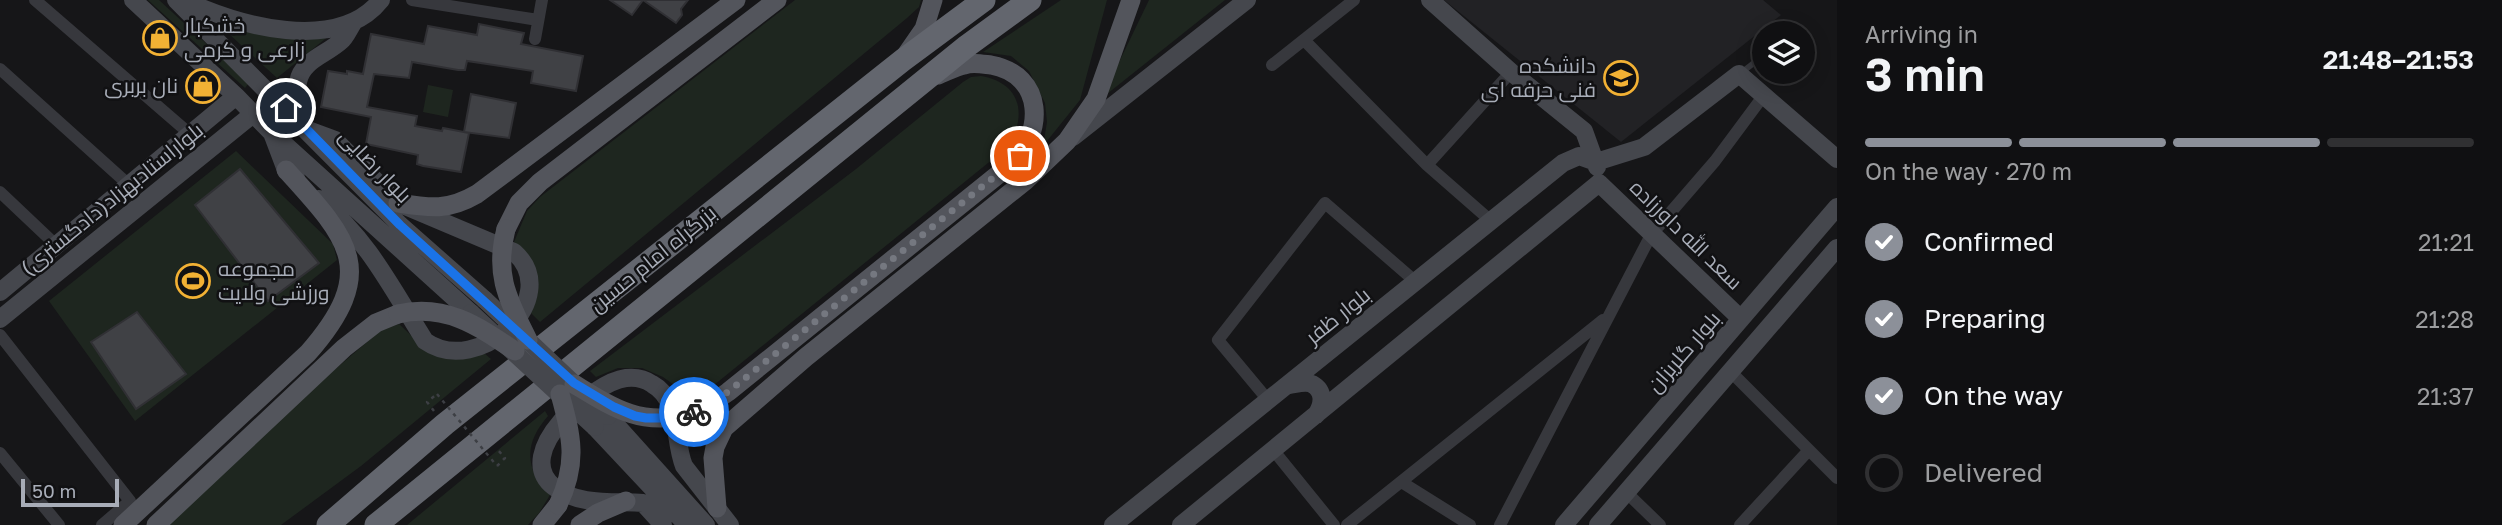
<!DOCTYPE html>
<meta charset="utf-8">
<style>
body{margin:0;font-family:"Golos Text",Cairo,sans-serif;background:#19191b;color:#f1f3f6;height:100vh;display:flex;flex-direction:column;font-size:26px;white-space:nowrap}
*{box-sizing:border-box;margin:0}
p{font-size:23px;color:#9c9d9f}
.icon{flex:none;width:38px;height:38px;fill:none;stroke:currentColor;stroke-width:2;stroke-linecap:round;stroke-linejoin:round}
.map{position:relative;flex:1;overflow:hidden}
.details{display:flex;flex-direction:column;background:#101012;width:665px}
.details>*{flex:none}
.buttons{position:absolute;left:1752px;top:21px;display:grid;gap:14px}
.buttons a{display:grid;place-items:center;width:63px;height:63px;border-radius:50%;background:#101012;box-shadow:0 4px 18px #0003,0 0 0 2px #303032;font-size:35px}
.scale{position:absolute;left:21px;bottom:18px;width:98px;box-sizing:border-box;padding-left:7px;border:4px solid #a8adb8;border-top:0;font-size:19px;line-height:24px;white-space:nowrap;color:#a8adb8;-webkit-text-stroke:5px #111113;paint-order:stroke}
.pin{position:absolute;display:grid;place-items:center;width:60px;height:60px;color:#fff;margin:-30px;border:4px solid #fff;border-radius:50%;box-shadow:0 2px 7px #0007}
.courier{position:absolute;display:grid;place-items:center;width:70px;height:70px;margin:-35px;border:5px solid #1a73e8;border-radius:50%;background:#fff;color:#222;box-shadow:0 2px 9px #0007}
.headline em{font-style:normal;font-weight:600}
.headline div{display:flex;flex-direction:column-reverse}
.headline{display:flex;align-items:center;justify-content:space-between;height:119px;padding:0 28px}
h1{font-size:46px;font-weight:600;line-height:52px}
.bar{display:grid;grid-template-columns:repeat(4,1fr);gap:10px 7px;align-content:center;height:84px;padding:0 28px}
.bar i{height:9px;border-radius:5px;background:#303032}
.bar .active{background:#8c9099}
.bar p{grid-column:span 4}
ol{padding:0 28px;list-style:none}
li{display:flex;align-items:center;gap:21px;height:77px}
li p{margin-inline-start:auto}
li .icon{padding:7px;border-radius:50%;background:#8c9099;color:#fff;stroke-width:4}
li:last-child{color:#9c9d9f}
li i{width:38px;height:38px;border:4px solid #303032;border-radius:50%}
main{display:flex;flex:1;min-height:0}
.map>svg:first-child{display:block}
</style>
<main>
<div class="map">
<svg width="1837" height="525" viewBox="0 0 1837 525">
<rect width="100%" height="100%" fill="#161618"/>
<!-- built -->
<path fill="#222225" d="M1444,0H1763L1781,15L1621,142Z"/>
<!-- green -->
<path fill="#1e261f" d="M148,0H159L249,83L245,88Z
M795,0H921L919,7L907,18L540,322L531,313C545,281 538,266 514,242L527,211L540,197Z
M1061,0H1107L1080,100L1043,146L1047,122L1045,103L1029,71L1011,56L983,52Z
M1149,0H1225L1107,94L1109,83Z
M216,22L330,35L277,78Z
M981,76C1021,83 1027,114 1009,146L703,394L682,403L677,387L663,377L642,368H618L596,377L590,371L856,169L963,82L971,77Z
M428,85L453,90L448,117L423,112Z
M236,151L333,244L337,260L135,421L49,301Z
M399,324C428,351 442,367 484,353L491,359L361,466L281,525H166L326,377L380,331Z
M545,411L548,416C524,443 524,469 550,495L539,513L528,525H407Z"/>
<!-- building -->
<path fill="#404145" stroke="#303034" stroke-width="2" d="M610,0H688L681,9L682,15L676,23L643,0L632,15Z
M479,24L524,33L521,44L583,56L576,91L531,83L533,71L467,61L465,70H458L412,62L409,78L374,74L367,107L417,116L415,126L442,131L443,128L469,133L461,172L423,166L417,164L418,155L366,144L371,117L321,107L328,71L347,74V71L363,74L371,34L424,44L428,26L477,35Z
M471,94L516,103L509,138L464,132Z
M240,169L319,263L268,301L195,205Z
M137,312L186,374L136,409L91,342Z"/>
<g fill="none" stroke-linecap="round" stroke-linejoin="round">
<!-- path -->
<path stroke="#3d3f44" stroke-width="2.5" stroke-dasharray="3.5 5" stroke-linecap="butt" d="M434,411L427,402L437,394
M497,466L505,458L498,450"/>
<!-- lane -->
<path stroke="#37383d" stroke-width="6" d="M1741,73L1764,55"/>
<!-- street -->
<path stroke="#37383d" stroke-width="12" d="M35,0L190,134
M412,0L538,20
M535,39L542,0
M1304,40L1427,165L1491,221
M1272,65L1354,0
M0,69L129,185
M1427,165L1511,72
M0,192L57,246
M0,335L130,501L102,525
M1730,371L1837,478
M1268,400L1218,340L1325,203L1416,282
M1274,451L1334,525
M0,453L59,525
M1403,483L1470,525
M1627,493L1660,525
M1347,525L1603,320
M1500,525L1651,235L1715,161L1764,95
M1740,525L1809,450"/>
<!-- secondary -->
<path stroke="#45474d" stroke-width="18" d="M133,0L236,96L272,133L471,313
M176,0L400,225L485,300
M184,0C237,26 338,54 381,0
M1430,0L1511,72L1584,131L1597,167
M304,126C302,113 295,96 298,82C302,60 326,55 341,41C346,37 349,29 353,23
M308,130L335,140L398,203L514,252C565,297 479,379 425,341C391,287 369,241 319,199
M272,133L286,170L296,178
M1073,137L1247,0
M1599,183L1741,319
M0,292L236,96
M0,319L253,114
M1289,385C1296,384 1306,381 1312,384C1325,391 1323,405 1316,415
M608,416L706,525
M595,427L687,525
M663,525L643,503C615,501 578,506 554,487C510,453 593,382 626,378C635,377 645,379 652,384C681,400 673,439 684,466L730,525
M1113,525L1563,163L1579,156L1596,162L1644,147L1739,74L1837,159
M1181,525L1599,183
M1564,525L1837,207
M1598,525L1837,248"/>
<!-- primary -->
<path stroke="#53555c" stroke-width="19" d="M906,55L924,29L933,0
M398,203C430,208 448,211 477,194L736,0
M506,229L519,203L540,182L777,0
M686,415L708,406L728,392L1010,165C1045,134 1045,75 991,65C982,64 972,62 964,65C955,67 946,72 938,75
M717,508L713,458L715,447L724,428L806,357L1025,181L1067,141L1096,99L1131,0
M123,525L308,353C380,271 349,239 286,170
M156,525L344,348L376,323L398,314
M542,525L558,505
M580,525L598,513L626,501"/>
<!-- highway -->
<path stroke="#63666e" stroke-width="23" d="M328,525L445,424L903,60L984,0
M376,525L967,46L1030,0"/>
<!-- path-bridge -->
<path stroke="#3d3f44" stroke-width="2.5" stroke-dasharray="3.5 5" stroke-linecap="butt" d="M437,394L497,466"/>
<!-- secondary-bridge -->
<path stroke="#45474d" stroke-width="18" d="M485,300L608,416
M471,313L595,427"/>
<!-- primary-bridge -->
<path stroke="#53555c" stroke-width="19" d="M506,229C494,275 508,299 528,340
M398,314C445,303 478,326 515,351
M574,384C612,407 639,426 686,415
M558,505C578,463 572,437 560,394"/>
</g>
<g fill="none" stroke-linecap="round" stroke-linejoin="round">
<!-- done -->
<path stroke="#757880" stroke-width="7" stroke-dasharray="0 12.6" d="M694,412L728,392L1020,156"/>
<!-- route -->
<path stroke="#1a73e8" stroke-width="9" d="M286,108L400,225L574,383L614,407L635,416L646,418H673L694,412"/>
</g>
<!-- icons -->
<defs>
<g id="shop-ring" transform="scale(1.75)"><circle r="9.5" fill="#111113" stroke="#f2b134" stroke-width="1.5"/><path d="M-5-2.5h2.3a2.7 3.5 0 0 1 5.4 0H5L5.5 6h-11ZM-1.5-2.5h3a1.5 2.3 0 0 0-3 0Z" fill="#f2b134"/></g>
<g id="university-ring" transform="scale(1.75)"><circle r="9.5" fill="#111113" stroke="#f2b134" stroke-width="1.5"/><path d="M0-5L7-2L0 1L-7-2ZM-4 1L0 2.5L4 1V4Q0 6-4 4Z" fill="#f2b134"/></g>
<g id="stadium-ring" transform="scale(1.75)"><circle r="9.5" fill="#111113" stroke="#f2b134" stroke-width="1.5"/><path d="M0-5a6.5 5 0 1 0 0 10a6.5 5 0 1 0 0-10ZM-3.5-1.8h7v3.6h-7Z" fill="#f2b134"/></g>
</defs>
<g fill-rule="evenodd">
<use href="#shop-ring" x="160" y="38"/>
<use href="#university-ring" x="1621" y="78"/>
<use href="#shop-ring" x="203" y="86"/>
<use href="#stadium-ring" x="193" y="281"/>
</g>
<g text-anchor="middle" stroke-width="5" stroke-linejoin="round" paint-order="stroke">
<!-- poi labels -->
<g font-size="21" fill="#a8adb8" stroke="#111113" text-anchor="start">
<text x="184" y="33">خشکبار<tspan x="184" dy="24">زارعی و کرمی</tspan></text>
<text x="1596" y="73" text-anchor="end">دانشکده<tspan x="1596" dy="24">فنی حرفه ای</tspan></text>
<text x="178" y="93" text-anchor="end">نان بربری</text>
<text x="218" y="276">مجموعه<tspan x="218" dy="24">ورزشی ولایت</tspan></text>
</g>
<!-- street labels -->
<g font-size="21" fill="#a8adb8" stroke="#111113">
<text transform="translate(375 166) rotate(46)" y="7">بلوار رضایی</text>
<text transform="translate(112 199) rotate(-39)" y="7">بلواراستادبهزاد(دادگستری)</text>
<text transform="translate(1686 235) rotate(44)" y="7">سعد الله داورزاده</text>
<text transform="translate(653 259) rotate(-39)" y="7">بزرگراه امام حسین</text>
<text transform="translate(1338 316) rotate(-39)" y="7">بلوار ظفر</text>
<text transform="translate(1684 352) rotate(-49)" y="7">بلوار گلریزان</text>
</g>
</g>
</svg>
<div class="buttons">
<a><svg class="icon" aria-label="layers" viewBox="0 0 24 24"><path d="M12 4l9 5-9 5-9-5zM3 14l9 5 9-5"/></svg></a>
</div>
<div class="scale">50 m</div>
<div class="pin" style="left:1020px;top:156px;background:#ea580c"><svg class="icon" aria-label="bag" viewBox="0 0 24 24"><path d="M5 8h14l-1 12H6zM9 8a3 3 0 0 1 6 0"/></svg></div>
<div class="pin" style="left:286px;top:108px;background:#1f2937"><svg class="icon" aria-label="home" viewBox="0 0 24 24"><path d="M3 11l9-7 9 7M6 9v11h12V9"/></svg></div>
<div class="courier" style="left:694px;top:412px"><svg class="icon" aria-label="bike" viewBox="0 0 24 24"><circle cx="6" cy="16" r="4"/><circle cx="18" cy="16" r="4"/><path d="M6 16l4-8h5l3 8M10 8l3 8H6M13 5h3"/></svg></div>
</div>
<section class="details">
<div class="headline"><div><h1>3 min</h1><p>Arriving in</p></div><em>21:48–21:53</em></div>
<div class="bar"><i class="active"></i><i class="active"></i><i class="active"></i><i></i><p>On the way · 270 m</p></div>
<ol>
<li><svg class="icon" aria-label="check" viewBox="0 0 24 24"><path d="M5 12l5 5 9-10"/></svg>Confirmed<p>21:21</p></li>
<li><svg class="icon" aria-label="check" viewBox="0 0 24 24"><path d="M5 12l5 5 9-10"/></svg>Preparing<p>21:28</p></li>
<li><svg class="icon" aria-label="check" viewBox="0 0 24 24"><path d="M5 12l5 5 9-10"/></svg>On the way<p>21:37</p></li>
<li><i></i>Delivered</li>
</ol>
</section>
</main>
